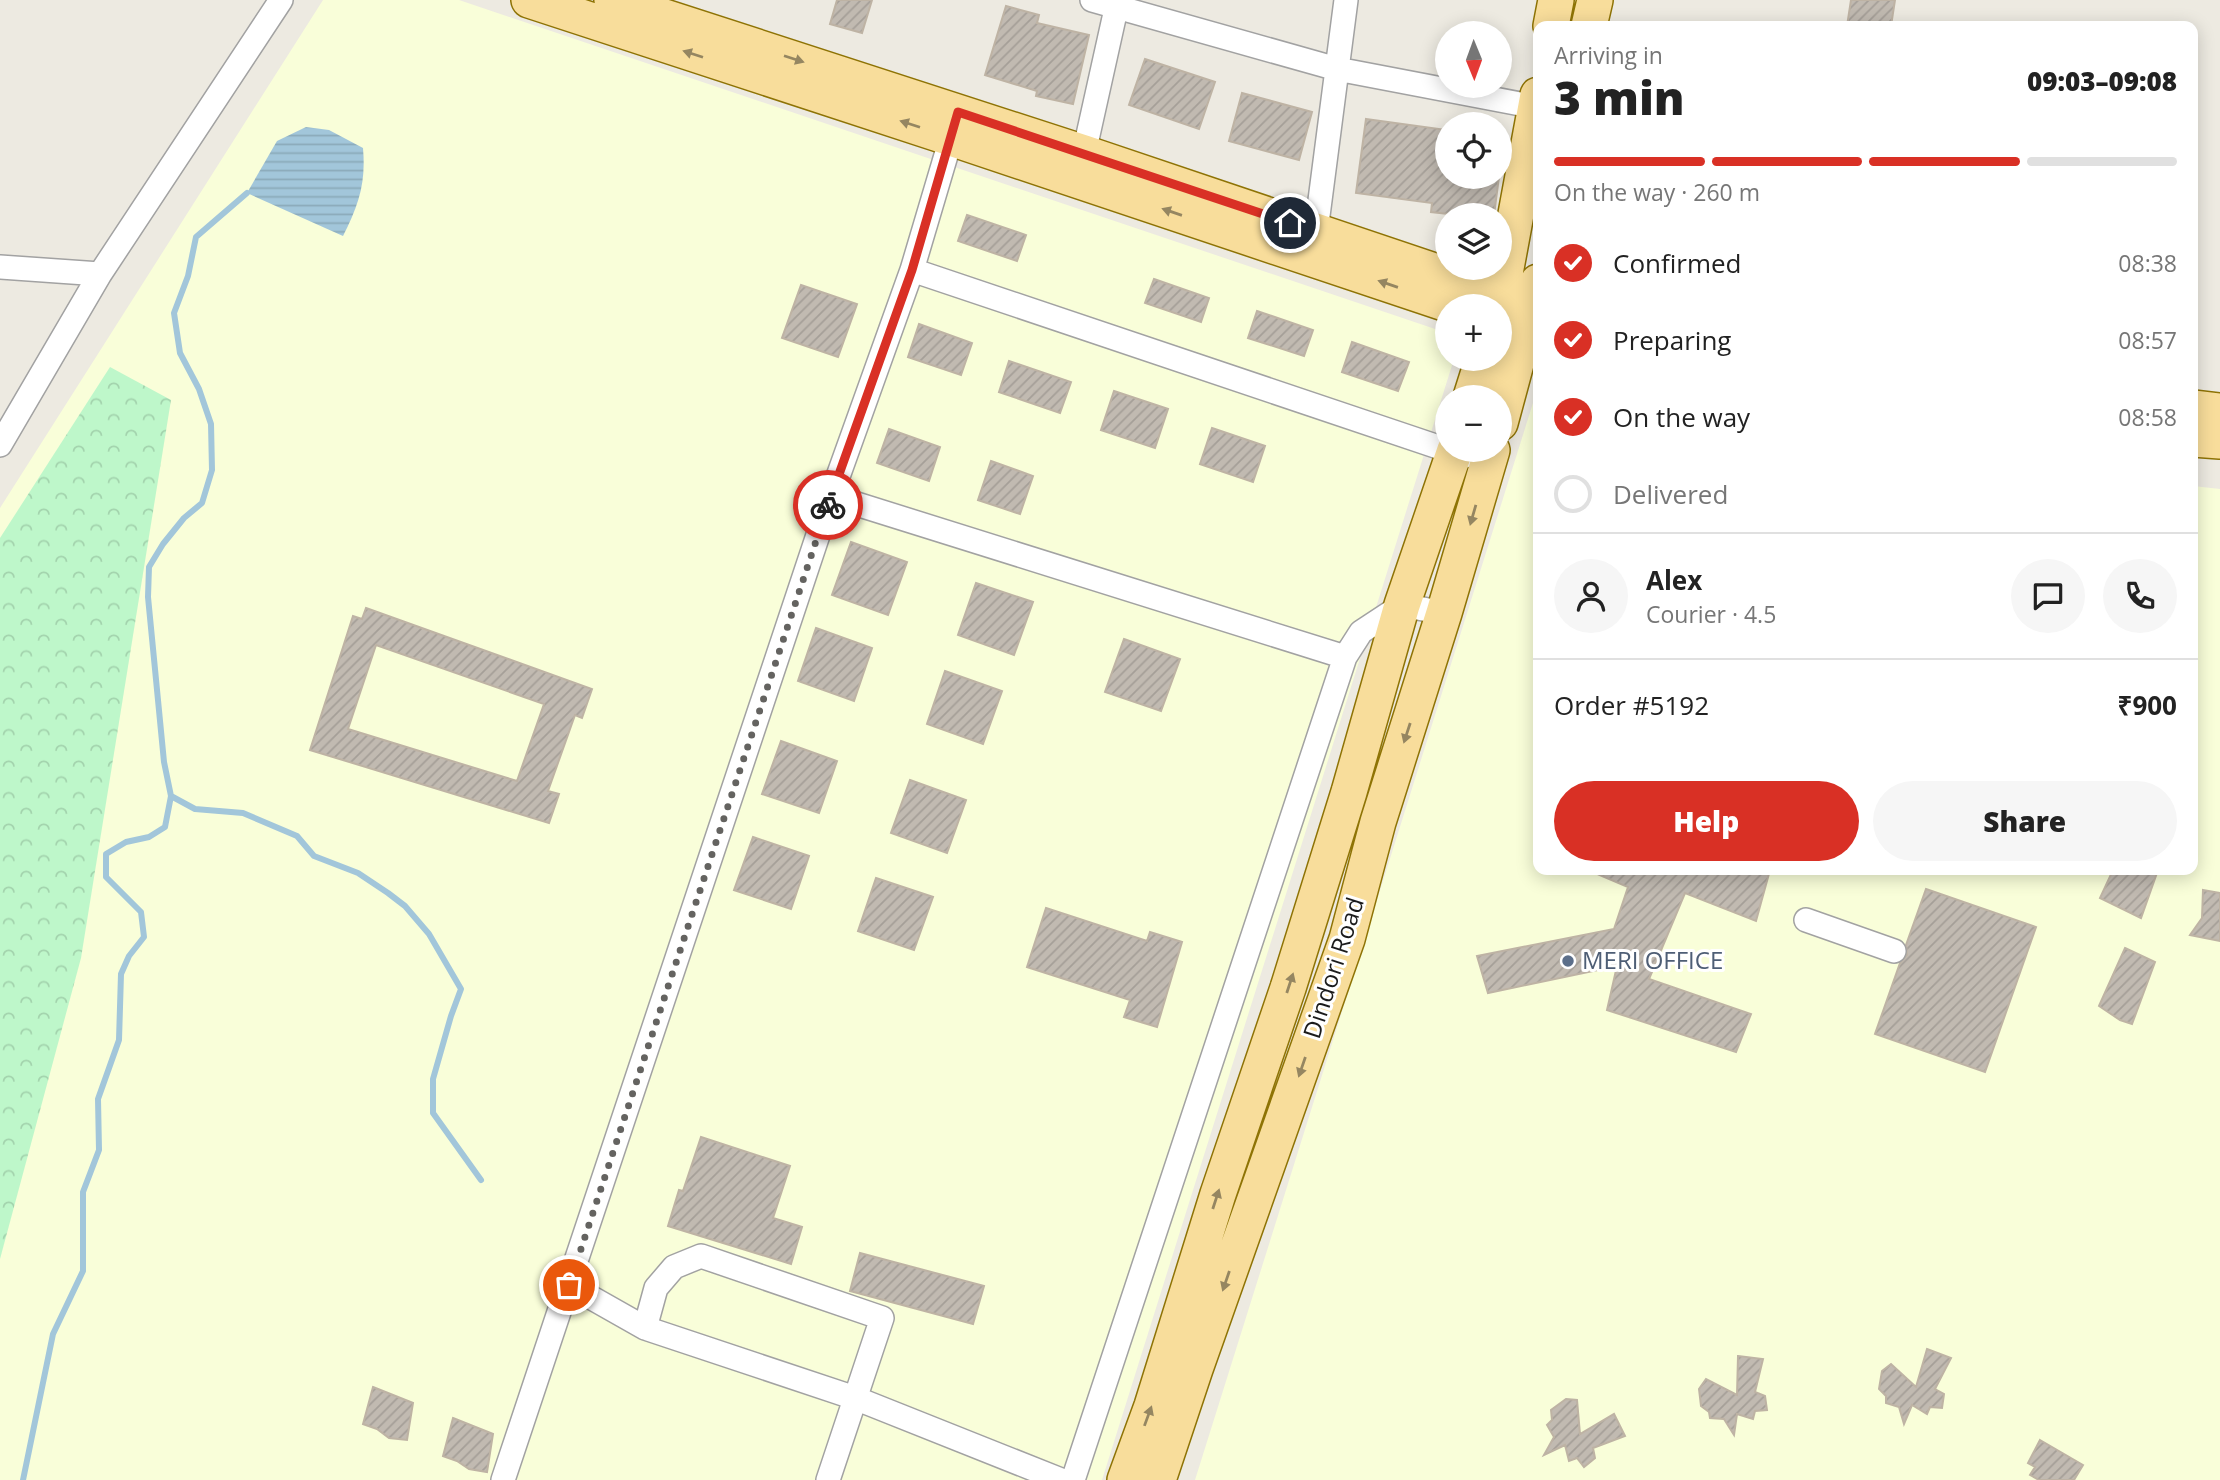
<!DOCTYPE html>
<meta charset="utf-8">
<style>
body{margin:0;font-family:"Open Sans",sans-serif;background:#f6f6f6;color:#222;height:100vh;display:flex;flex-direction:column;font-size:26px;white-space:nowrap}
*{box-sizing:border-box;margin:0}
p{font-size:23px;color:#767676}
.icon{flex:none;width:38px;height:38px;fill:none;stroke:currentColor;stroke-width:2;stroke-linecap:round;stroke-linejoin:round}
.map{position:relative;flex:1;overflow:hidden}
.panel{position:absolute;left:1533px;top:21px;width:665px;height:854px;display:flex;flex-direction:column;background:#fff;border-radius:14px;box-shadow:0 4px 18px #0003}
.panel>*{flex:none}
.needle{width:46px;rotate:179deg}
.controls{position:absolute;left:1435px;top:21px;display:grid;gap:14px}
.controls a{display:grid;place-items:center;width:77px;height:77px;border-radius:50%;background:#fff;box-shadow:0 4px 18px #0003;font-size:35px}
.pin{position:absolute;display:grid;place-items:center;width:60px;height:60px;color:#fff;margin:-30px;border:4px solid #fff;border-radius:50%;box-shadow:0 2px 7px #0007}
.courier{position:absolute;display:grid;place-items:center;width:70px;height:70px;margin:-35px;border:5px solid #d93025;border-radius:50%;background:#fff;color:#222;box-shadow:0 2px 9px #0007}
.head em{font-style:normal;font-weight:800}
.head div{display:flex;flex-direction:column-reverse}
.head{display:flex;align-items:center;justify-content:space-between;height:119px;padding:0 21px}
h1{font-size:46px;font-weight:800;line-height:52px}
.bar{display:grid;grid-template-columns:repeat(4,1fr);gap:10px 7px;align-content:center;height:84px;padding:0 21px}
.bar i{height:9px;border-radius:5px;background:#e0e0e0}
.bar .active{background:#d93025}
.bar p{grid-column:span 4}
.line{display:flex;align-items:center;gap:18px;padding:0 21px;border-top:2px solid #e0e0e0}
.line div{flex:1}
.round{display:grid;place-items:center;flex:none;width:74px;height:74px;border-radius:37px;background:#f6f6f6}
ol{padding:0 21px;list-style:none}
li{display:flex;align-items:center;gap:21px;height:77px}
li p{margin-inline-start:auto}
li .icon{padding:7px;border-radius:50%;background:#d93025;color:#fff;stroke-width:4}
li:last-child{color:#767676}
li i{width:38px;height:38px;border:4px solid #e0e0e0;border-radius:50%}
.cta{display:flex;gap:14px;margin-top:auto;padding:14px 21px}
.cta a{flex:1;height:80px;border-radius:42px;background:#d93025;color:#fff;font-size:28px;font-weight:800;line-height:80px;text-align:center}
.cta a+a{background:#f6f6f6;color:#222}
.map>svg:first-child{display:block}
</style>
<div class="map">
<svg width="2220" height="1480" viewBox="0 0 2220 1480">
<defs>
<pattern id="park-crowns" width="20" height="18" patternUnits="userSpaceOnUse" patternTransform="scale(1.75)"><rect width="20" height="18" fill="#bef7ca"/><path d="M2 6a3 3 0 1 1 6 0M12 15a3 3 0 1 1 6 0" fill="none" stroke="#a3d3ad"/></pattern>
<pattern id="water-rules" width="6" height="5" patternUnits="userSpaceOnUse" patternTransform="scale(1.75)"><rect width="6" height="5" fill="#a2c6da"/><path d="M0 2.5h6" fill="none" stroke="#8baaba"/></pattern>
<pattern id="building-hatch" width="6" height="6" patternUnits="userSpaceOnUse" patternTransform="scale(1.75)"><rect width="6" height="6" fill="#c1bab1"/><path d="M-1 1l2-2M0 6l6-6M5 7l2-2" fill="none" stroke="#a59f98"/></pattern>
</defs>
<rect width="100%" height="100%" fill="#edeae1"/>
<!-- education -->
<path fill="#f9fed9" d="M323,0H459L1447,333V359H1454L1102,1480H0V508Z
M1538,387V870H2193V486L2220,489V1480H1195Z"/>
<!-- park -->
<path fill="url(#park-crowns)" d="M110,367L171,400L81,958L0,1259V538Z"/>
<!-- water -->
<path fill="url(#water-rules)" d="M306,127L329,130L363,148C366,183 359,204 343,236L247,193L277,141Z"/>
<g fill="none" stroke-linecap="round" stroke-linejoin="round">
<!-- stream -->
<path stroke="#a2c6da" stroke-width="6" d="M247,193L196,237L188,276L174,313L180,353L199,389L211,424L212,470L202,503L184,518L163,544L149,567L148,597L164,762L171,796L195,809L243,813L297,836L314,856L358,873L388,893L405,906L429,934L461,989L451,1016L433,1079V1113L481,1180
M23,1480L53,1334L83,1271V1192L99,1150L98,1099L119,1040L121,974L129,956L144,937L141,912L106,877V854L126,842L149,837L165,827L171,796"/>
</g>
<!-- building -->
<path fill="url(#building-hatch)" stroke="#beb3a4" stroke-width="2" fill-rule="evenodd" d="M837,0H872L862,33L830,24Z
M1851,0H1895L1891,26H1847Z
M1006,6L1039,15L1037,23L1089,35L1073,104L1036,96L1037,91L985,75Z
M1145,59L1215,82L1199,129L1129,105Z
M1242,93L1312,112L1299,160L1229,141Z
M1366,119L1447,130V177H1499L1494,215H1458L1431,212L1432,203L1356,193Z
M967,215L1026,235L1017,261L958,241Z
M1154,279L1209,298L1201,322L1145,303Z
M801,285L857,304L838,357L782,338Z
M1257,311L1313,330L1304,356L1248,338Z
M919,324L972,343L961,375L908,357Z
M1352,342L1409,362L1398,391L1342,372Z
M1009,361L1071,382L1060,413L999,392Z
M1114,391L1168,409L1155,448L1101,430Z
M1212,428L1265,446L1253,482L1200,464Z
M889,429L940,447L929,481L877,463Z
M991,461L1033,476L1020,514L978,500Z
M851,542L907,562L888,615L832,595Z
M976,583L1033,602L1014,655L958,635Z
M366,608L592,689L582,718L575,715L548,791L559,794L549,823L310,750L353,616L362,619ZM376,645L544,704L517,781L348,729Z
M816,628L872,648L854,701L798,681Z
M1124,639L1180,659L1161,711L1105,692Z
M945,671L1002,691L983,744L927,724Z
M781,741L837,761L819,813L762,794Z
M910,780L966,800L947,853L891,833Z
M753,837L809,856L791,909L734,890Z
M1588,870H1770L1756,921L1685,893L1649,979L1751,1014L1736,1052L1607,1010L1617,966L1488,993L1477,956L1614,929L1628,887Z
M2113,870H2158L2141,918L2100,898Z
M876,878L933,897L914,950L858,931Z
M1926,889L2036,927L1985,1072L1875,1034L1900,963L1907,955L1906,945Z
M2203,890L2220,893V941L2190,935L2202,918Z
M1046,908L1147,941L1150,932L1182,942L1157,1027L1124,1017L1130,1000L1027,967Z
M2125,948L2155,962L2132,1024L2120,1020L2099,1006Z
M701,1137L790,1166L773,1218L802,1227L791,1264L668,1226L679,1190L683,1191Z
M860,1253L984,1286L973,1324L850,1291Z
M1927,1349L1951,1358L1935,1389L1944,1394L1942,1408L1930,1407L1927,1414L1912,1405L1904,1424L1899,1407L1886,1403V1396L1879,1389L1882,1371L1891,1364L1916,1387Z
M1738,1356L1763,1359L1755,1392L1765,1396L1767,1410L1755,1411L1753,1419L1737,1414L1734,1435L1724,1419L1710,1418L1709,1412L1701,1406L1699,1389L1706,1379L1737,1395Z
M373,1387L413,1403L407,1440L389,1438L377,1429L363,1424Z
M1566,1399L1577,1400L1580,1434L1614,1414L1625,1436L1593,1448L1595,1458L1584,1467L1577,1458L1569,1461L1565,1445L1544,1455L1554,1437L1547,1425L1552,1420L1551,1410Z
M453,1418L493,1434L487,1472L469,1469L457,1461L443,1456Z
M2040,1440L2083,1465L2074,1480H2039L2030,1475L2035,1467L2028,1463Z"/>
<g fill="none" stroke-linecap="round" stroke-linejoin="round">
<!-- minor casing -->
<g stroke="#a2a2a2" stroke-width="26">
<path id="minor" d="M1092,0L1337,69L1536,107
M1084,153L1118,0
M1316,231L1346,0
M0,267L100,274
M912,270L1465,456
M0,445L100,274L281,0
M831,496L1345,657
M1806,920L1894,951
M569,1285L645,1328L656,1288L674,1267L701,1256L882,1318L828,1480
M645,1328L855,1398L1061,1480
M503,1480L831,496L912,270L955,125
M1073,1480L1345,657L1361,632L1402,605L1444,613"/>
</g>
<!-- primary casing -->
<g stroke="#8e7305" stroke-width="38">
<path id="primary" d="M529,0L951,138L1453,306
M612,0L1084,153L1538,306
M1551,26L1556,0
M1589,26L1595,0
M1499,306L1538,95
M1471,397L1483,359
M2193,408L2220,411
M1500,423L1538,282
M2193,439L2220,441
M1125,1480L1152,1406L1218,1194L1288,988L1349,792L1402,605L1455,450
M1158,1480L1195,1369L1347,939L1378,822L1444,613L1492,450"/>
</g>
<!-- minor -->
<use href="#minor" stroke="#fff" stroke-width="23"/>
<!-- primary -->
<use href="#primary" stroke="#f8dd9b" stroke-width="35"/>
</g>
<!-- one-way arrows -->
<defs><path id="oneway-solid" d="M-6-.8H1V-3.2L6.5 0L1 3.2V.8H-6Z" transform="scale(1.75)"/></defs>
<g fill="#958661">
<use href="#oneway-solid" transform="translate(693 54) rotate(-162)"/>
<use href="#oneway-solid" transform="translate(794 59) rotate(18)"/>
<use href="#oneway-solid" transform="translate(910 124) rotate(-162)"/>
<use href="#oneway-solid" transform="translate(1172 212) rotate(-161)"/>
<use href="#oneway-solid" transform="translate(1388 284) rotate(-161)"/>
<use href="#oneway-solid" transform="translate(1473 515) rotate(106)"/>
<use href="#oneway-solid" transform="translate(1407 733) rotate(108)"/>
<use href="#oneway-solid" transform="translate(1290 983) rotate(-72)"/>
<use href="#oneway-solid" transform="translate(1302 1067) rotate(109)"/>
<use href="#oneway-solid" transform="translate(1216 1199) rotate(-72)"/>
<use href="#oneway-solid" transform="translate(1226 1281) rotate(109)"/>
<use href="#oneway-solid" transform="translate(1148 1416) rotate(-70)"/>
</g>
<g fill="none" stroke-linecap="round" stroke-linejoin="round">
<!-- done -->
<path stroke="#646360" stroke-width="7" stroke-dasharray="0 12.6" d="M569,1285L828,505"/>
<!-- route -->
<path stroke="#d93025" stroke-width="9" d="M828,505L912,270L958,112L1290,223"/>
</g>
<!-- markers -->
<circle fill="#5c6f8a" stroke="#fff" stroke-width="2.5" cx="1568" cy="961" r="7"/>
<g text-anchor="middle" stroke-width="6" stroke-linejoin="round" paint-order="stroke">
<!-- service labels -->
<g font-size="24" fill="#4e5e75" stroke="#fff" text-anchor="start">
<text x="1582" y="969">MERI OFFICE</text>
</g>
<!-- street labels -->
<g font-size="24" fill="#1b1b1b" stroke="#fff">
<text transform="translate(1334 968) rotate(-72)" y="8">Dindori Road</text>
</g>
</g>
</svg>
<div class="controls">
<a><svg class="needle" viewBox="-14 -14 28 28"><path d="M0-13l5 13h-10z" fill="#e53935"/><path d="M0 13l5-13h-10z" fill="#767676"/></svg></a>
<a><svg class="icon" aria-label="locate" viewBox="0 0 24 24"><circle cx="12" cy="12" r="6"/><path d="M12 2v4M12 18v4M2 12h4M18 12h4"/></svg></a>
<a><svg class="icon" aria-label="layers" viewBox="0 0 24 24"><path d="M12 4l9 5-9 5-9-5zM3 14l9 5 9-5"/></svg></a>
<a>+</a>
<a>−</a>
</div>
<div class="pin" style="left:569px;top:1285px;background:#ea580c"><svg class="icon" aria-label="bag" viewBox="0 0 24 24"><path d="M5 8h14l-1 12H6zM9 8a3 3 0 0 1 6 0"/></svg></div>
<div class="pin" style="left:1290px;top:223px;background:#1f2937"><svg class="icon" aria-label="home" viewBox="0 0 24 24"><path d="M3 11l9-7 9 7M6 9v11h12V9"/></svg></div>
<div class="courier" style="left:828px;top:505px"><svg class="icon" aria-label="bike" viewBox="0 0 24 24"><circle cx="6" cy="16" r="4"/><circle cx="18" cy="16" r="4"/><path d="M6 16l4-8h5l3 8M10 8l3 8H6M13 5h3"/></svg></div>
<section class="panel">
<div class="head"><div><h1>3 min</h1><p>Arriving in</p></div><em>09:03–09:08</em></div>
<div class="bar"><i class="active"></i><i class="active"></i><i class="active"></i><i></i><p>On the way · 260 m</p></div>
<ol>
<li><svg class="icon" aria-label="check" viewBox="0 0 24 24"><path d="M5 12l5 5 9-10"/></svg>Confirmed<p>08:38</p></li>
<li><svg class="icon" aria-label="check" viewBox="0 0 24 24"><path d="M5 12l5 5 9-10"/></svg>Preparing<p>08:57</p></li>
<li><svg class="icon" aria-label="check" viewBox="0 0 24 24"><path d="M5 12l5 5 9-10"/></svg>On the way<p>08:58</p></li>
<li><i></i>Delivered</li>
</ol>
<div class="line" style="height:126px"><a class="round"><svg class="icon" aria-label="person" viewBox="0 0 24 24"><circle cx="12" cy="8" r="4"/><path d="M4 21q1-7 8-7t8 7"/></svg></a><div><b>Alex</b><p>Courier · 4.5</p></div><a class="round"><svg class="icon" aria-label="chat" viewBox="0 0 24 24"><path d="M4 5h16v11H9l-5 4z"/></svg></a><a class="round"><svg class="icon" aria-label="phone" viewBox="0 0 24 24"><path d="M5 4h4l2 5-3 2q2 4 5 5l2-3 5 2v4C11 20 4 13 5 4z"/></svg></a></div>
<div class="line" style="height:91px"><div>Order #5192</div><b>₹900</b></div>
<div class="cta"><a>Help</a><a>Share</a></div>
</section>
</div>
